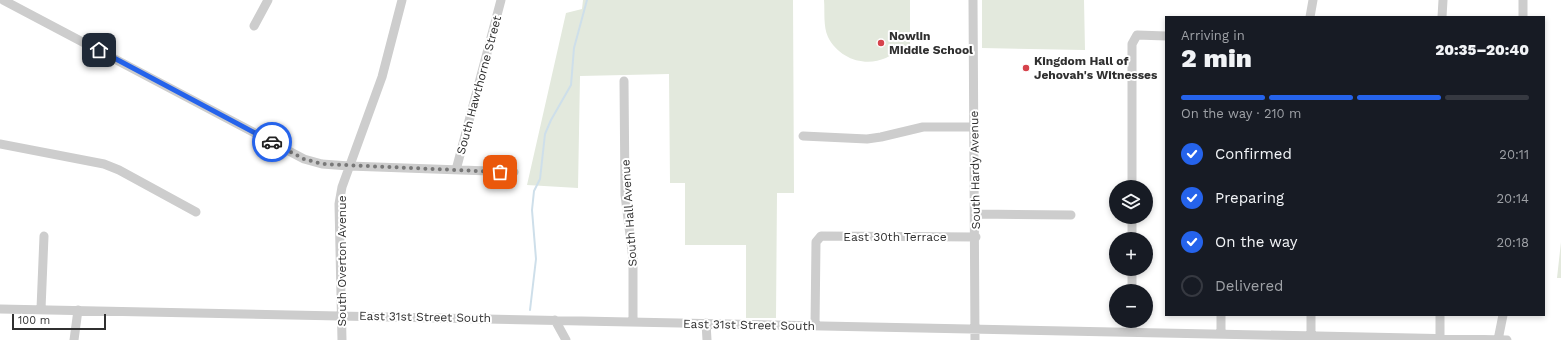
<!DOCTYPE html>
<meta charset="utf-8">
<style>
body{margin:0;font-family:"Work Sans",sans-serif;background:#20242c;color:#f1f3f6;height:100vh;display:flex;flex-direction:column;font-size:15px;white-space:nowrap}
*{box-sizing:border-box;margin:0}
p{font-size:13px;color:#9ea1a6}
.icon{flex:none;width:22px;height:22px;fill:none;stroke:currentColor;stroke-width:2;stroke-linecap:round;stroke-linejoin:round}
.map{position:relative;flex:1;overflow:hidden}
.drawer{position:absolute;left:1165px;top:16px;width:380px;height:300px;display:flex;flex-direction:column;background:#171b24;border-radius:0px;box-shadow:0 2px 6px #0003}
.drawer>*{flex:none}
.fabs{position:absolute;left:1109px;top:180px;display:grid;gap:8px}
.fabs a{display:grid;place-items:center;width:44px;height:44px;border-radius:50%;background:#171b24;box-shadow:0 2px 6px #0003;font-size:20px}
.scale{position:absolute;left:12px;bottom:10px;width:94px;box-sizing:border-box;padding-left:4px;border:2px solid #303030;border-top:0;font-size:11px;line-height:14px;white-space:nowrap;color:#303030;-webkit-text-stroke:3px #fff;paint-order:stroke}
.pin{position:absolute;display:grid;place-items:center;width:34px;height:34px;color:#fff;margin:-17px;border-radius:8px;box-shadow:0 2px 6px #0006}
.courier{position:absolute;display:grid;place-items:center;width:40px;height:40px;margin:-20px;border:3px solid #2563eb;border-radius:50%;background:#fff;color:#222;box-shadow:0 1px 5px #0007}
.overview em{font-style:normal;font-weight:800}
.overview div{display:flex;flex-direction:column-reverse}
.overview{display:flex;align-items:center;justify-content:space-between;height:68px;padding:0 16px}
h1{font-size:26px;font-weight:800;line-height:30px}
.bar{display:grid;grid-template-columns:repeat(4,1fr);gap:6px 4px;align-content:center;height:48px;padding:0 16px}
.bar i{height:5px;border-radius:3px;background:#363941}
.bar .on{background:#2563eb}
.bar p{grid-column:span 4}
ol{padding:0 16px;list-style:none}
li{display:flex;align-items:center;gap:12px;height:44px}
li p{margin-inline-start:auto}
li .icon{padding:4px;border-radius:50%;background:#2563eb;color:#fff;stroke-width:4}
li:last-child{color:#9ea1a6}
li i{width:22px;height:22px;border:2px solid #363941;border-radius:50%}
.map>svg:first-child{display:block}
</style>
<div class="map">
<svg width="1561" height="340" viewBox="0 0 1561 340">
<rect width="100%" height="100%" fill="#fff"/>
<!-- green -->
<path fill="#e3e9dd" d="M583,0H793L794,193H777L776,318H746V245H685V183H670L669,74L580,76L578,188L527,185L566,13L582,9Z
M824,0H910V46H901C881,71 842,65 828,37C823,26 825,12 824,0Z
M982,0H1084L1085,50L982,48Z
M1561,242V278H1557Z"/>
<g fill="none" stroke-linecap="round" stroke-linejoin="round">
<!-- stream -->
<path stroke="#cedfea" stroke-width="2" d="M530,310L536,259L532,210L534,191L540,179L545,134L551,120L571,85L574,48L587,0"/>
<!-- minor -->
<path stroke="#cdcdcd" stroke-width="9" d="M3,0L304,159L322,164L349,166L514,172
M973,0L975,340
M1523,0V17
M1310,17L1313,0
M1442,17L1443,0
M254,26L268,0
M624,81L625,195L633,259V322
M803,136L867,139L881,137L923,127H974
M0,144L104,164L119,170L196,212
M456,170L501,0
M1132,187V44L1137,35L1166,36
M976,214L1071,215
M1132,217V239
M1132,269V291
M0,309L1507,340
M41,309L44,236
M1311,315V340
M1440,315V338
M555,320L566,340
M1132,321L1133,332
M706,323L707,340
M815,326L816,242L821,236L976,237
M1221,334V315
M74,340L78,310
M342,340L339,204L342,187L382,77L402,0
M1498,340L1503,315"/>
</g>
<g fill="none" stroke-linecap="round" stroke-linejoin="round">
<!-- done -->
<path stroke="#787878" stroke-width="4" stroke-dasharray="0 7.2" d="M272,142L304,159L322,164L500,172"/>
<!-- route -->
<path stroke="#2563eb" stroke-width="5" d="M99,50L272,142"/>
</g>
<!-- markers -->
<g fill="#d6434c" stroke="#fff" stroke-width="1.5">
<circle cx="881" cy="43" r="4"/>
<circle cx="1026" cy="68" r="4"/>
</g>
<g text-anchor="middle" stroke-width="4" stroke-linejoin="round" paint-order="stroke">
<!-- poi labels -->
<g font-size="12" font-weight="bold" fill="#303030" stroke="#fff" text-anchor="start">
<text x="889" y="40">Nowlin<tspan x="889" dy="14">Middle School</tspan></text>
<text x="1034" y="65">Kingdom Hall of<tspan x="1034" dy="14">Jehovah's Witnesses</tspan></text>
</g>
<!-- street labels -->
<g font-size="12" fill="#303030" stroke="#fff">
<text transform="translate(479 85) rotate(-75)" y="4">South Hawthorne Street</text>
<text transform="translate(975 170) rotate(-91)" y="4">South Hardy Avenue</text>
<text transform="translate(629 213) rotate(-94)" y="4">South Hall Avenue</text>
<text x="895" y="241">East 30th Terrace</text>
<text transform="translate(342 261) rotate(-90)" y="4">South Overton Avenue</text>
<text transform="translate(425 317) rotate(1)" y="4">East 31st Street South</text>
<text transform="translate(749 325) rotate(1)" y="4">East 31st Street South</text>
</g>
</g>
</svg>
<div class="fabs">
<a><svg class="icon" aria-label="layers" viewBox="0 0 24 24"><path d="M12 4l9 5-9 5-9-5zM3 14l9 5 9-5"/></svg></a>
<a>+</a>
<a>−</a>
</div>
<div class="scale">100 m</div>
<div class="pin" style="left:500px;top:172px;background:#ea580c"><svg class="icon" aria-label="bag" viewBox="0 0 24 24"><path d="M5 8h14l-1 12H6zM9 8a3 3 0 0 1 6 0"/></svg></div>
<div class="pin" style="left:99px;top:50px;background:#1f2937"><svg class="icon" aria-label="home" viewBox="0 0 24 24"><path d="M3 11l9-7 9 7M6 9v11h12V9"/></svg></div>
<div class="courier" style="left:272px;top:142px"><svg class="icon" aria-label="car" viewBox="0 0 24 24"><path d="M5 17H2v-5l4-1 3-4h7l3 4 3 1v5h-3M9 17h6M6 11h13"/><circle cx="7" cy="17" r="2"/><circle cx="17" cy="17" r="2"/></svg></div>
<section class="drawer">
<div class="overview"><div><h1>2 min</h1><p>Arriving in</p></div><em>20:35–20:40</em></div>
<div class="bar"><i class="on"></i><i class="on"></i><i class="on"></i><i></i><p>On the way · 210 m</p></div>
<ol>
<li><svg class="icon" aria-label="check" viewBox="0 0 24 24"><path d="M5 12l5 5 9-10"/></svg>Confirmed<p>20:11</p></li>
<li><svg class="icon" aria-label="check" viewBox="0 0 24 24"><path d="M5 12l5 5 9-10"/></svg>Preparing<p>20:14</p></li>
<li><svg class="icon" aria-label="check" viewBox="0 0 24 24"><path d="M5 12l5 5 9-10"/></svg>On the way<p>20:18</p></li>
<li><i></i>Delivered</li>
</ol>
</section>
</div>
